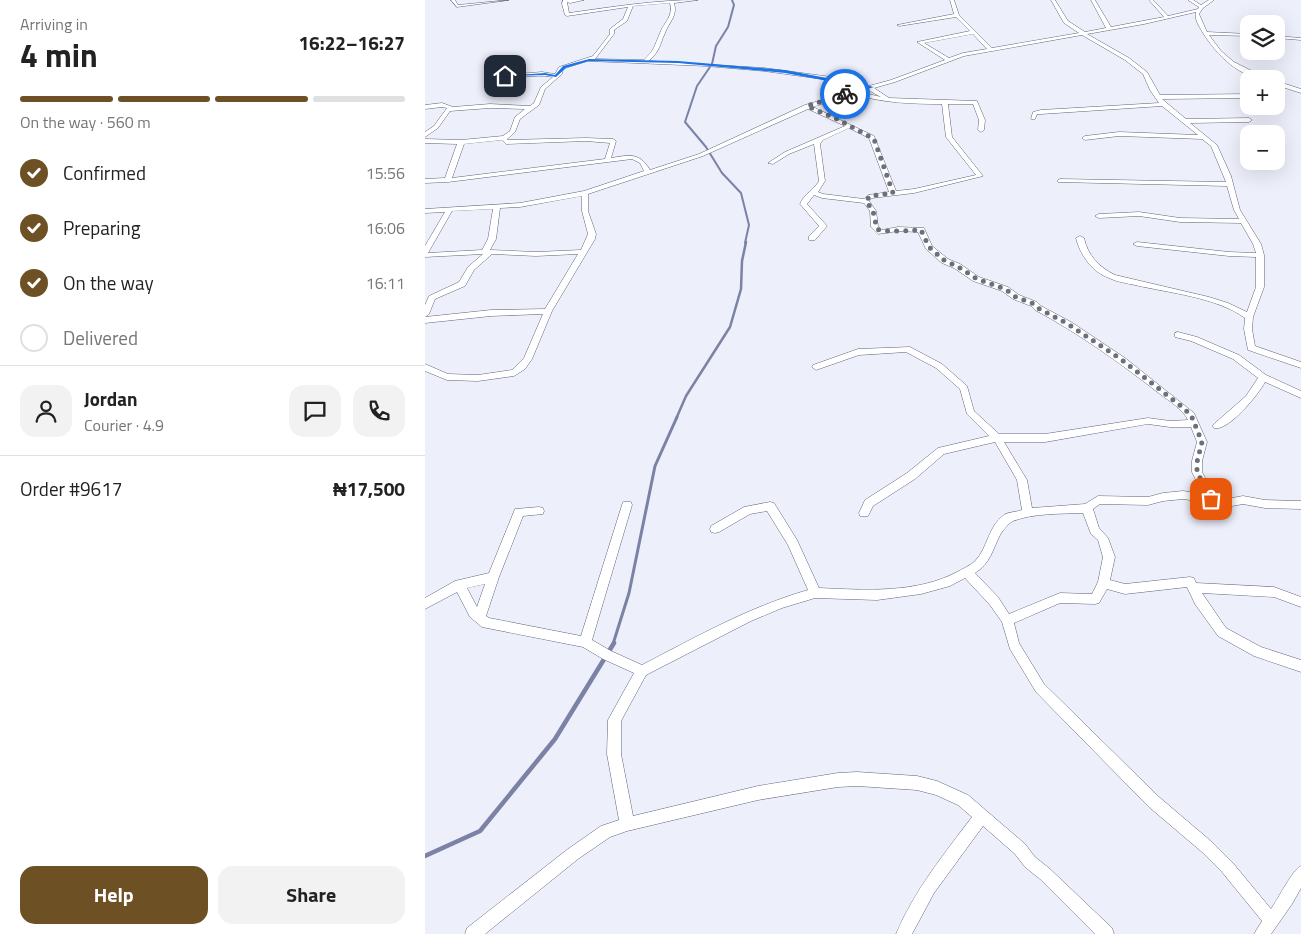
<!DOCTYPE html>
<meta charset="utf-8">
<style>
body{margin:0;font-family:"Titillium Web",sans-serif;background:#f2f2f2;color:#222;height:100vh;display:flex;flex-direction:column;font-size:19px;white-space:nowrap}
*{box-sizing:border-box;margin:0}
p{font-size:16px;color:#767676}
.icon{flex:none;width:28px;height:28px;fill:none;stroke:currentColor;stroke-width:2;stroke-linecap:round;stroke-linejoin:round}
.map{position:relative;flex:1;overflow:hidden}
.details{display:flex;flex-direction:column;background:#fff;width:425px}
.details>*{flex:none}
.tools{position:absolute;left:815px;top:15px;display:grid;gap:10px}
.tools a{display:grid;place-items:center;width:45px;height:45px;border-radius:10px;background:#fff;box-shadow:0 5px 20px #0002;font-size:25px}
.pin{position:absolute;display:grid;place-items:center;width:42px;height:42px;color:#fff;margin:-21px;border-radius:10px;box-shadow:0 2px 8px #0006}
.courier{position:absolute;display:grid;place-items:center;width:50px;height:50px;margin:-25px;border:4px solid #1a73e8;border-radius:50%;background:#fff;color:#222;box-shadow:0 1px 6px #0007}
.summary em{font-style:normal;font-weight:700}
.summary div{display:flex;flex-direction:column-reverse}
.summary{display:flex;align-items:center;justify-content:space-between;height:85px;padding:0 20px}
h1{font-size:32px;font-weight:700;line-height:38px}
.bar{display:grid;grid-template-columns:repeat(4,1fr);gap:8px 5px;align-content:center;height:60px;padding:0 20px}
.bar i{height:6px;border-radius:4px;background:#e0e0e0}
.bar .active{background:#6d5124}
.bar p{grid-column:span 4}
.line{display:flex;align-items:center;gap:12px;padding:0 20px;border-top:1px solid #e0e0e0}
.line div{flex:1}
.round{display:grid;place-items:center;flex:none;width:52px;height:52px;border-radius:15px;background:#f2f2f2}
ol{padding:0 20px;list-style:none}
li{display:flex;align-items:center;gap:15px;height:55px}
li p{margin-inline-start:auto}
li .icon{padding:5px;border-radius:50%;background:#6d5124;color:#fff;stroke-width:4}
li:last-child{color:#767676}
li i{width:28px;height:28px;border:2px solid #e0e0e0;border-radius:50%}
.cta{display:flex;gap:10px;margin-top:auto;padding:10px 20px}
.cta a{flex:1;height:58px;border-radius:15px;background:#6d5124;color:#fff;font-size:20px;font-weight:700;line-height:58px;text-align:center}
.cta a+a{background:#f2f2f2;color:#222}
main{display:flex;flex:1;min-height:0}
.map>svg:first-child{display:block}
</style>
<main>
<section class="details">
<div class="summary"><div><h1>4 min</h1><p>Arriving in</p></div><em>16:22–16:27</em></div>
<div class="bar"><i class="active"></i><i class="active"></i><i class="active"></i><i></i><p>On the way · 560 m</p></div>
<ol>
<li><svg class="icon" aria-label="check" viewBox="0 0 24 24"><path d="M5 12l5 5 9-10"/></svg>Confirmed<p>15:56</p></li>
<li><svg class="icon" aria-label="check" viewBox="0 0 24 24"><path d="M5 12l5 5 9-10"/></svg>Preparing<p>16:06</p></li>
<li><svg class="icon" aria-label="check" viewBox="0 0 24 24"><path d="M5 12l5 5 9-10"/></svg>On the way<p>16:11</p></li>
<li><i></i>Delivered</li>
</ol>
<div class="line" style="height:90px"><a class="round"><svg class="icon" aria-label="person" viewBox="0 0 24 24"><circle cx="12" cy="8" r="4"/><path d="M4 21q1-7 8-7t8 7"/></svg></a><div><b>Jordan</b><p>Courier · 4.9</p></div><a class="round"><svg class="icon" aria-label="chat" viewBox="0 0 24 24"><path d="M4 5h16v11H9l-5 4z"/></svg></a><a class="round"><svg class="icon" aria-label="phone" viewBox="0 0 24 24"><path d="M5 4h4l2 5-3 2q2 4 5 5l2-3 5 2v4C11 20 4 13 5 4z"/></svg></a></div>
<div class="line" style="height:65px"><div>Order #9617</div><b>₦17,500</b></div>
<div class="cta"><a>Help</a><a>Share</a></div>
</section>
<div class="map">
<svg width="876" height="934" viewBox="0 0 876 934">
<rect width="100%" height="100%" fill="#edeffb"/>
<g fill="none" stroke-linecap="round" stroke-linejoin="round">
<!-- stream-far3 -->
<path stroke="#7b82a5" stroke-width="2" d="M307,0L309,5L303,27L291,46L287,64L272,86L260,122L281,147L297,173L316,193L324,225L320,243"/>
<!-- stream-far2 -->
<path stroke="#7b82a5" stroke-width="2.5" d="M251,419L261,396L305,327L316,289L317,261L321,242"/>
<!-- stream-far1 -->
<path stroke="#7b82a5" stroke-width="3" d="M188,644L204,593L230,466L252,417"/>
<!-- stream -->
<path stroke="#7b82a5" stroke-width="4.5" d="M0,856L55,831L130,739L189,643"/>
<!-- minor casing -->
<g stroke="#5f637b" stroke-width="1">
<path id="minor" d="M26,0H30L33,5L84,0L32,7Z
M138,0H159L145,3L142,2L144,13C187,7 230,0 273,0L249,3C253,16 244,22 240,33C234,46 236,49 224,61L339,68L414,78L444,86L466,80L520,60L492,42L545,31L531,17L474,26L472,25L529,14L525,0H529L534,15L567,48L654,33L639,23L626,0H630L643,21L660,32L681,28L666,0H670L686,27L739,17L724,0H728L743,16L773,9L774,7L763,0H768L776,5L784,0H789L778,8L774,14L782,32L824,34V36L784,35L796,51L809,62L843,79C815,79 792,55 778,33C774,26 769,19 771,12L719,24L662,34L704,58L722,72L735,95L824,94V98L737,99L761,119L824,118L827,120L824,122L765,123L792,145L806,176L815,210L836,244L839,255V287L828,317L827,329L830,346L876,362V368L823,350L819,329L820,318C791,297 744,293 710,285C701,283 692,282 684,278C667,272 655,255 651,238L655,236L659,238C663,256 674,267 690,275L784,297L803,303L822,312L831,287V257L804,256L712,246L708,244L712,242L804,252L831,253L828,244L816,223L755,222L714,216L674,218L670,216L674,214L714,212L755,218L814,219L809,210L802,186L633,182V180L635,179L801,182L786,146L777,139L694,136L660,140L657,138L660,136L694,132L773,135L737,106L616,114H612L610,119H606L608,112L616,110L734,103L725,90L718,74L700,60L657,35L539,56L470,82L449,88L464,98L552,101L560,120L559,130L556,132L553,130L554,120L548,104H523L527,137L558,176L489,193L447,198L444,201L451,211L453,226L457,230L473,227L499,228L507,246L523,259L535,264L554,277L583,287L594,295L612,302L616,306L646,322L700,358L769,413L782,442L777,461V472L789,495L807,498L818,496L840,500L876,501V509L840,508L818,504L807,506L758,499L738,501L723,505L675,504L668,509L674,528L683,538L690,557L685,580L700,584L765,577L769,578L771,583L849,587L876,597V607L849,597L777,593L801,628L836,647L876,660V672L829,656L793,636L770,604L762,587L700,594L682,589L674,603L670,604L635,603L589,623L594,643L619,684L734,797L787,842L807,862L846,909C853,899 868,869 876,866V888L867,904L846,934H829L837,921L797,872L777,852L724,807L611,692L585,649L577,622L565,605L540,578L525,586L496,594L452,600L390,598L357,608L326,621L221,675L196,721V754L208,816L333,786L413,773L432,772L492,776L512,781L543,795L600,844L610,857L625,869L687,928L689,934H670L615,879L600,867L590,854L558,826L509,893L487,934H471C489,891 519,854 547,817L533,805L511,795L492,790L432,786L413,787L333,800L202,831L185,837L153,859L60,934H40L42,928L143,849L176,826L194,820L182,754L183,720L209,673L178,659L158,647L57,627L45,617L32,592L0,609V598L30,581L64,573L90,509L114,507L118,508L119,511L118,514L98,516L74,577L61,616L64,618L156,636L197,505L198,502H206L207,505L167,640L186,651L217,665C271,637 324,607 383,590L363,545L342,511L325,514L294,532L290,533L286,532L285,529L286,526L319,507L345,502L349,503L372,540L394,588C440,590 492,594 534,571C539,568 546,565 550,561C563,548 563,526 579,515C583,512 592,512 597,510L592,480L570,442L519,454L490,479L448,506L443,516H435L434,513L440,500L482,473L513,448L564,436L542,414L535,389L511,368L481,352L434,355L391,370L387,367L388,365L433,349L485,347L517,364L542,386L549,411L574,434H620L723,418L745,421L763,420C758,409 744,401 735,394C695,363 655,334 610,310L606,306L588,299L577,291L548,281L529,268L517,263L501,249L493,232L473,231L453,234L446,227L445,211L439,203L397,198L389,195L382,204L402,226L390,240H384V236L394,226L375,204C379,194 389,190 394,181L389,144L364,154L348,164L343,163L360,152L420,126L383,109L278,156L163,194V211L171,234L170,239L127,311L107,359L100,369L89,376L53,381L22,380L0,371V364L23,374L53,375L87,370L99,358L118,314L66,316L0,323V317L66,310L120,309L153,254L111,256L67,254L49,270L40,286L10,299L4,314L0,317V305L4,296L34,282L43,267L58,254L0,257V246L20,212L0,213V209L95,203L159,191L219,171L215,163L207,159L23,182L0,183V179L20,178L32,144L0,143V139L36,140L78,136L85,131L90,117L100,109L65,108L25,111L13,128L0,137V132L9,126L22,108L17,107L0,109V105L17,103L28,107L65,104L105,106L109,103L116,87L128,77C109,73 91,81 72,75V69H76L77,73L81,75L117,72L130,74L134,67L168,56L185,34V29L198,19L203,7L142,16L140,15L137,4ZM245,3C249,16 239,22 235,33C229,47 230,49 219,60L170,59L189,34V30L202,21L208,6ZM548,34L562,49L538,53L524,58L499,43ZM163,61L281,66L339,71L397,79L438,88L380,105L274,154L225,170C214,152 205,155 186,158L191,141L188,139L161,138L83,140L82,139L90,132L95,119L114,105L120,89L137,74L138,69ZM443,90L456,97L435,92ZM429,94C457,103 487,104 517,104L521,137L551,175L489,189L471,191L449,136L388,107ZM424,128L444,138L464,192L443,195L439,199L398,194L393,192L400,181L395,144L398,140ZM77,140L81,144L161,141L185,143L180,159L27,178L39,144ZM157,196V211L163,234L156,250L111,252L65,250L71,239L75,208L95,207ZM68,209L63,239L57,250L3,253L27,211ZM723,424L745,427H766L772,442L767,461V472L778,494L758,491L738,493L723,497L673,496L660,504L607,508L602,480L579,442H620ZM658,513L666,534L673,540L678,557L673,582L667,594L635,593L584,614L573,597L550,573C565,564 568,549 575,535C578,530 584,523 588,521C609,513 636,514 658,513ZM60,584L52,607L42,588Z
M851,36L876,38V40L851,38Z
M851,81L876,89V93L851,85Z
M753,332L772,337L814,355L841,375L876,391V398L840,382C834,394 803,432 789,428L787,426L789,424L821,396L833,378L808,359L766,341L750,337V333Z"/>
</g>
<!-- minor -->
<use href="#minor" fill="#fff" fill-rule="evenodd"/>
</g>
<!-- route -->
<path fill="#1a73e8" d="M164,59L253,61L360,70L449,87L420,95L419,93L441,88L360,73L253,63L164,61L141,68L131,77L120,75L78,76L120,73L130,75L138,66Z"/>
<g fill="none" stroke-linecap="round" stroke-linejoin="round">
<!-- done -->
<path stroke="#6d6f7a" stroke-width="5" stroke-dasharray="0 9" d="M420,94L382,106L412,119L449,139L468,193L445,196L441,201L448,211L452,229C458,233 486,230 496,230L504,247L520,261L532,266L552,279L580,289L591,297L609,304L613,308L643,324L697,360L756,406L766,415L777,442L772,462V472L786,499"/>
</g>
</svg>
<div class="tools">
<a><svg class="icon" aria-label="layers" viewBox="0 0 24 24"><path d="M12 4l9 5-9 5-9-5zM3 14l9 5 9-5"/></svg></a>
<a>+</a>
<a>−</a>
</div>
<div class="pin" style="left:786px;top:499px;background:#ea580c"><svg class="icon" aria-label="bag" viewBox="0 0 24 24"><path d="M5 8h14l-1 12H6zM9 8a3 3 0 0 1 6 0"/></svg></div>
<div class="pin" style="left:80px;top:76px;background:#1f2937"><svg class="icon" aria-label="home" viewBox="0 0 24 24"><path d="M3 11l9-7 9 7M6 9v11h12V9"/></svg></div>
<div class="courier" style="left:420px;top:94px"><svg class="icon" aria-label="bike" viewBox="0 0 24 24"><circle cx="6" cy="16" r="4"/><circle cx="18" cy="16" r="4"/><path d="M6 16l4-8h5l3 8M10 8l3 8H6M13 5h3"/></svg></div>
</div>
</main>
